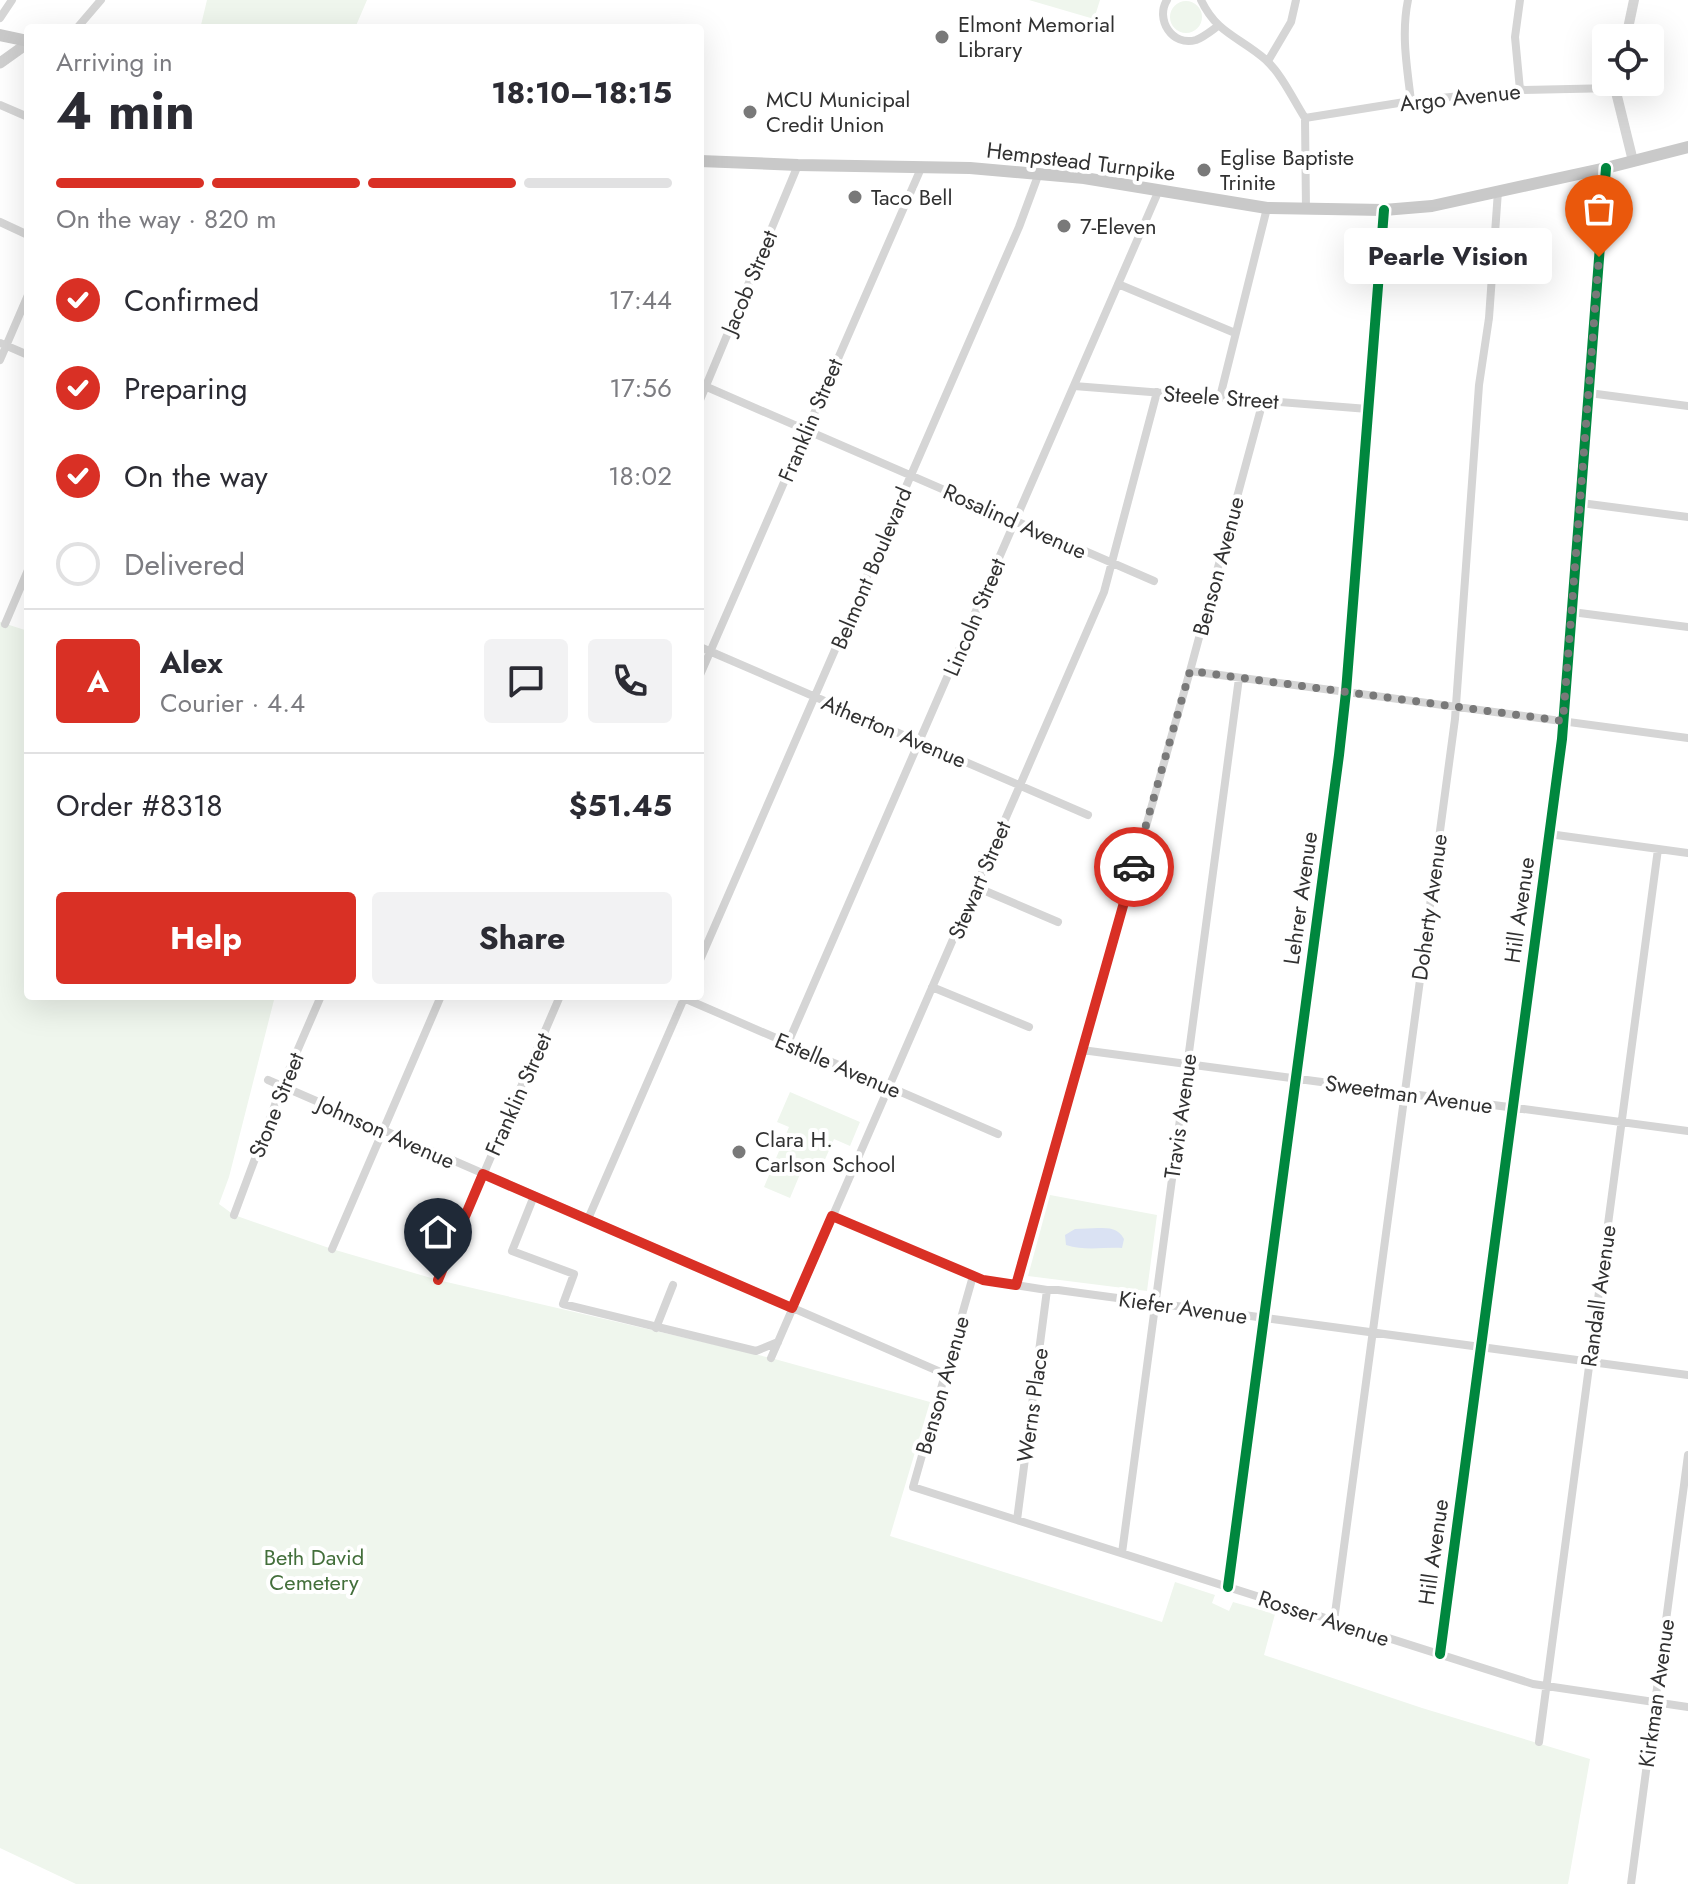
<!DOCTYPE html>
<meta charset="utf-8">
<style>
body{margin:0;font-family:Jost,sans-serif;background:#f2f2f3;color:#2b2b33;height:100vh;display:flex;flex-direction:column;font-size:30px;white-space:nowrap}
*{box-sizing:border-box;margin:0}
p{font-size:26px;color:#7c7c81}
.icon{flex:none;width:44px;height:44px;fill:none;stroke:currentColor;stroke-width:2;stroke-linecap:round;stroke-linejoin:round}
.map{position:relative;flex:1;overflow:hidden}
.panel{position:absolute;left:24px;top:24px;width:680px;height:976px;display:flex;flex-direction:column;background:#fff;border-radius:8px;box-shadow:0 8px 32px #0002}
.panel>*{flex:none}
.tools{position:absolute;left:1592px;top:24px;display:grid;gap:16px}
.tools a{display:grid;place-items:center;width:72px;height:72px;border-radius:8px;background:#fff;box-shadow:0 8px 32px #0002;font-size:40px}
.pin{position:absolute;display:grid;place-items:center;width:68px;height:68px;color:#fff;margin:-82px -34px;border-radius:50% 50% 50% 0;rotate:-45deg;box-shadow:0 0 8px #0007}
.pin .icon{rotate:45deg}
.courier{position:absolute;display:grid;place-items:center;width:80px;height:80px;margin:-40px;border:6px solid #d93025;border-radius:50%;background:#fff;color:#222;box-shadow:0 2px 10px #0007}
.bubble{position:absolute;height:56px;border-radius:8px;background:#fff;box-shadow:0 8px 32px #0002;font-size:26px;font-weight:700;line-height:56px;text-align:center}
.overview em{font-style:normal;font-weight:700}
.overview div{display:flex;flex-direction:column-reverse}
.overview{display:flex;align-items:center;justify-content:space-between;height:136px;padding:0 32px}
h1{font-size:52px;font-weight:700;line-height:60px}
.bar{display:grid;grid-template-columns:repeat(4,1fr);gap:12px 8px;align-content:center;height:96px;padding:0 32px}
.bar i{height:10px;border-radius:6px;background:#e1e1e2}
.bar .on{background:#d93025}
.bar p{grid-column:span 4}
.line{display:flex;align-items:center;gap:20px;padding:0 32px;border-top:2px solid #e1e1e2}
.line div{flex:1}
.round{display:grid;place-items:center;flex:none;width:84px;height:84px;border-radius:8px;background:#f2f2f3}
ol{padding:0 32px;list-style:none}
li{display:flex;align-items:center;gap:24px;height:88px}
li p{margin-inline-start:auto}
li .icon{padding:8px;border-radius:50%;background:#d93025;color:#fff;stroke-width:4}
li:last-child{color:#7c7c81}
li i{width:44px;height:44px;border:4px solid #e1e1e2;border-radius:50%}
.button{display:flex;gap:16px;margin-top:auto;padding:16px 32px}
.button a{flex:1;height:92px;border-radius:8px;background:#d93025;color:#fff;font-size:32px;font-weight:700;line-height:92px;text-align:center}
.button a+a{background:#f2f2f3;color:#2b2b33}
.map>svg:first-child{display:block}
</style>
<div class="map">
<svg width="1688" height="1884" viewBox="0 0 1688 1884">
<rect width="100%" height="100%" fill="#fff"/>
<!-- green -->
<path fill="#eff6ed" d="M207,0H367L355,28H210L201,25Z
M1029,0H1100L1094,19Z
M1170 17a16 16 0 1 1 32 0a16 16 0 1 1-32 0Z
M0,622L28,631V996H275L229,1177L219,1204L234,1215L332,1249L438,1280L771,1358L930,1402L890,1536L1162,1622L1175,1582L1215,1595L1212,1603L1229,1611L1233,1602L1275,1614L1264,1655L1422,1708L1590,1759L1568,1884H76L0,1848Z
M790,1092L860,1122L850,1146L834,1139L819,1173L803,1167L790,1198L764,1187L789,1127L777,1122Z
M1050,1195L1157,1215L1147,1291L1028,1276Z"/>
<!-- water -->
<path fill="#dae2f3" d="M1098,1228C1110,1228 1118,1228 1124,1239L1122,1248C1103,1247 1085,1251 1066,1245L1065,1235L1075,1229Z"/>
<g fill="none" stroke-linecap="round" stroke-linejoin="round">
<!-- minor -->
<path stroke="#d5d5d5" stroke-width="8" d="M1167,0C1155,19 1172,47 1196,40C1204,37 1211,31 1218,26
M1201,0C1217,34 1240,37 1266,60C1282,75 1293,99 1305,118
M1408,0C1401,34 1407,67 1411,101
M0,18L12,0
M77,28L101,0
M1268,61L1291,22L1296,0
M1520,90L1515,37L1520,0
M0,105L28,117
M1305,118L1411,101L1520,90L1615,88
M1305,118L1306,210
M0,222L28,235
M1118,284L1235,333
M0,343L28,355
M0,360L28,295
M700,384L1154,581
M1074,386L1368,409
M1589,393L1688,406
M1220,397L1267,208
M700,400L798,165
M1581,503L1688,517
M1572,612L1688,627
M5,624L28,570
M700,647L1088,815
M1190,671L1688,738
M700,675L922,166
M1549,834L1688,853
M976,887L1058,922
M700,960L1019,227L1039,173
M932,987L1029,1027
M679,996L998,1134
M788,1043L1159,190
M1082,1050L1688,1131
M268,1080L945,1374
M534,1196L512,1251L574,1274L563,1304L756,1351L778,1342
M234,1215L282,1086L321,996
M832,1216L983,1280L1047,1290H1058L1688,1375
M588,1219L685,996
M332,1249L441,996
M973,1276L913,1487L1533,1684L1688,1707
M438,1280L560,996
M1016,1285L1190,671L1263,401
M656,1328L673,1285
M771,1358L1104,592L1157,392
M1017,1520L1047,1290
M1122,1553L1239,678
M1228,1587L1339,755L1346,692L1384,210
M1334,1621L1455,719L1479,385L1489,318L1498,191
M1440,1654L1562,739L1606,168
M1539,1742L1658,849
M1631,1884L1688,1455"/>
<!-- tertiary -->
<path stroke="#d5d5d5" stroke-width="10" d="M1626,38L1634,0
M1617,82L1615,88L1633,161"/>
<!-- secondary -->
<path stroke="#cfcfcf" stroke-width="11" d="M0,63L28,43"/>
<!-- primary -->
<path stroke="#c9c9c9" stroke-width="12" d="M0,35L28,41
M700,161L798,165L970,168L1084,178L1267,208L1384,210L1432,206L1606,168L1688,147"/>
<!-- cycleway casing -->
<g stroke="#fff" stroke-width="15">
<path id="cycleway" d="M1228,1587L1339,755L1346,692L1384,210
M1440,1654L1562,739L1606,168"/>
</g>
<!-- cycleway -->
<use href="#cycleway" stroke="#00873e" stroke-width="10"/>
</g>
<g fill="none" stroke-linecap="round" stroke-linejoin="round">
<!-- done -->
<path stroke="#797979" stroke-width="8" stroke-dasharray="0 14.4" d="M1134,867L1190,671L1563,721L1599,257"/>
<!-- route -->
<path stroke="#d93025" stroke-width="10" d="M438,1280L483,1174L792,1308L832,1216L983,1280L1016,1285L1134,867"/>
</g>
<!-- markers -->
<g fill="#797979" stroke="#fff" stroke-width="3">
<circle cx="942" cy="37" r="8"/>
<circle cx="750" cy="112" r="8"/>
<circle cx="1204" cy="170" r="8"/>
<circle cx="855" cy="197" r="8"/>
<circle cx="1064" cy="226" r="8"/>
<circle cx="739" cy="1152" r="8"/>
</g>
<g text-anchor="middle" stroke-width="8" stroke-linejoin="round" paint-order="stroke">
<!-- poi labels -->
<g font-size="22" fill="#313131" stroke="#fff" text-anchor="start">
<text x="958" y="32">Elmont Memorial<tspan x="958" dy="25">Library</tspan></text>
<text x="766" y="107">MCU Municipal<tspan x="766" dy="25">Credit Union</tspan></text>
<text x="1220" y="165">Eglise Baptiste<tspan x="1220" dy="25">Trinite</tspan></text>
<text x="871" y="205">Taco Bell</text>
<text x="1080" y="234">7-Eleven</text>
<text x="755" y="1147">Clara H.<tspan x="755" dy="25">Carlson School</tspan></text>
</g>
<!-- street labels -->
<g font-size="22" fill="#313131" stroke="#fff">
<text transform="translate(1460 97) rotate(-6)" y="8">Argo Avenue</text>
<text transform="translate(1081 161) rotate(7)" y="8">Hempstead Turnpike</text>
<text transform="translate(749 282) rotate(-67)" y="8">Jacob Street</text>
<text transform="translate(1221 397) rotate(4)" y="8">Steele Street</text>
<text transform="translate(810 420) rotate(-67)" y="8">Franklin Street</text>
<text transform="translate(1015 521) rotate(24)" y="8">Rosalind Avenue</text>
<text transform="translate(1218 566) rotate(-75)" y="8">Benson Avenue</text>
<text transform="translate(871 568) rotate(-67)" y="8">Belmont Boulevard</text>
<text transform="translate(974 617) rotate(-67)" y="8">Lincoln Street</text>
<text transform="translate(894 731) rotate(23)" y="8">Atherton Avenue</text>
<text transform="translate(979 880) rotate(-67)" y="8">Stewart Street</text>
<text transform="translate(1300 898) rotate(-82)" y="8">Lehrer Avenue</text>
<text transform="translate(1429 907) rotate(-82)" y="8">Doherty Avenue</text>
<text transform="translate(1519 910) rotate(-82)" y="8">Hill Avenue</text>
<text transform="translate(838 1065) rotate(23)" y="8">Estelle Avenue</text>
<text transform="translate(518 1094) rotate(-66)" y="8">Franklin Street</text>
<text transform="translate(1409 1094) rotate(8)" y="8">Sweetman Avenue</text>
<text transform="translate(276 1105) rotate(-68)" y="8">Stone Street</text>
<text transform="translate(1180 1116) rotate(-82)" y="8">Travis Avenue</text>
<text transform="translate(386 1132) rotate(24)" y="8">Johnson Avenue</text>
<text transform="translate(1598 1296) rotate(-82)" y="8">Randall Avenue</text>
<text transform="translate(1183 1307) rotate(8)" y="8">Kiefer Avenue</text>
<text transform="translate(942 1385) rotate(-74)" y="8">Benson Avenue</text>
<text transform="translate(1032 1405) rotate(-82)" y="8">Werns Place</text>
<text transform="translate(1433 1552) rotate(-82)" y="8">Hill Avenue</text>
<text transform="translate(1324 1618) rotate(18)" y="8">Rosser Avenue</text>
<text transform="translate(1656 1693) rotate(-82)" y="8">Kirkman Avenue</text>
</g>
<!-- park labels -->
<g font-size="22" fill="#436f3b" stroke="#fff">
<text x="314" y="1565">Beth David<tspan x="314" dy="25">Cemetery</tspan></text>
</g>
</g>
</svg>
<div class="tools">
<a><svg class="icon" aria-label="locate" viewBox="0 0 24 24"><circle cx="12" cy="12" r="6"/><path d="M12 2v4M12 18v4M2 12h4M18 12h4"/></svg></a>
</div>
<div class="pin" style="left:1599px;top:257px;background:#ea580c"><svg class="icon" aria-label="bag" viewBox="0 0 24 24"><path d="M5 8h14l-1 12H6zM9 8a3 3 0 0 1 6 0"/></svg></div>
<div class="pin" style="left:438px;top:1280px;background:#1f2937"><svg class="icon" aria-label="home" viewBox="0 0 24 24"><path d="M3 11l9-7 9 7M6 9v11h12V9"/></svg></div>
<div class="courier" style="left:1134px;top:867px"><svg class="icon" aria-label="car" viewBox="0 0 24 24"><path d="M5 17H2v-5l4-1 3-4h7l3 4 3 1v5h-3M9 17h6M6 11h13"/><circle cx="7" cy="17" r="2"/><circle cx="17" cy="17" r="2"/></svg></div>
<div class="bubble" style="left:1344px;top:228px;width:208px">Pearle Vision</div>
<section class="panel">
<div class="overview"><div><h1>4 min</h1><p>Arriving in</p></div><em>18:10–18:15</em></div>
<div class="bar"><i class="on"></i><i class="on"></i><i class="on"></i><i></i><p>On the way · 820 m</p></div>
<ol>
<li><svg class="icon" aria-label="check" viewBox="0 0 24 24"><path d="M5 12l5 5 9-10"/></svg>Confirmed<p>17:44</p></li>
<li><svg class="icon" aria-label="check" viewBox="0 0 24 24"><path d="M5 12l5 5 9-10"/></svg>Preparing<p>17:56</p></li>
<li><svg class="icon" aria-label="check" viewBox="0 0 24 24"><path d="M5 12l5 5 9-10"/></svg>On the way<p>18:02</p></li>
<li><i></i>Delivered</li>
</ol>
<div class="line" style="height:144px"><b class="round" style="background:#d93025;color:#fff">A</b><div><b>Alex</b><p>Courier · 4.4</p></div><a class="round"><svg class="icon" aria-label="chat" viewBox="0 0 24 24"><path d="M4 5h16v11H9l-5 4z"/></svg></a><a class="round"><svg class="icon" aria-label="phone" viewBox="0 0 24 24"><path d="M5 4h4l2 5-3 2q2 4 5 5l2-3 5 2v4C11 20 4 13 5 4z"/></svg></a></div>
<div class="line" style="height:104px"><div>Order #8318</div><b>$51.45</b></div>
<div class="button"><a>Help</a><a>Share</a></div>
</section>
</div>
